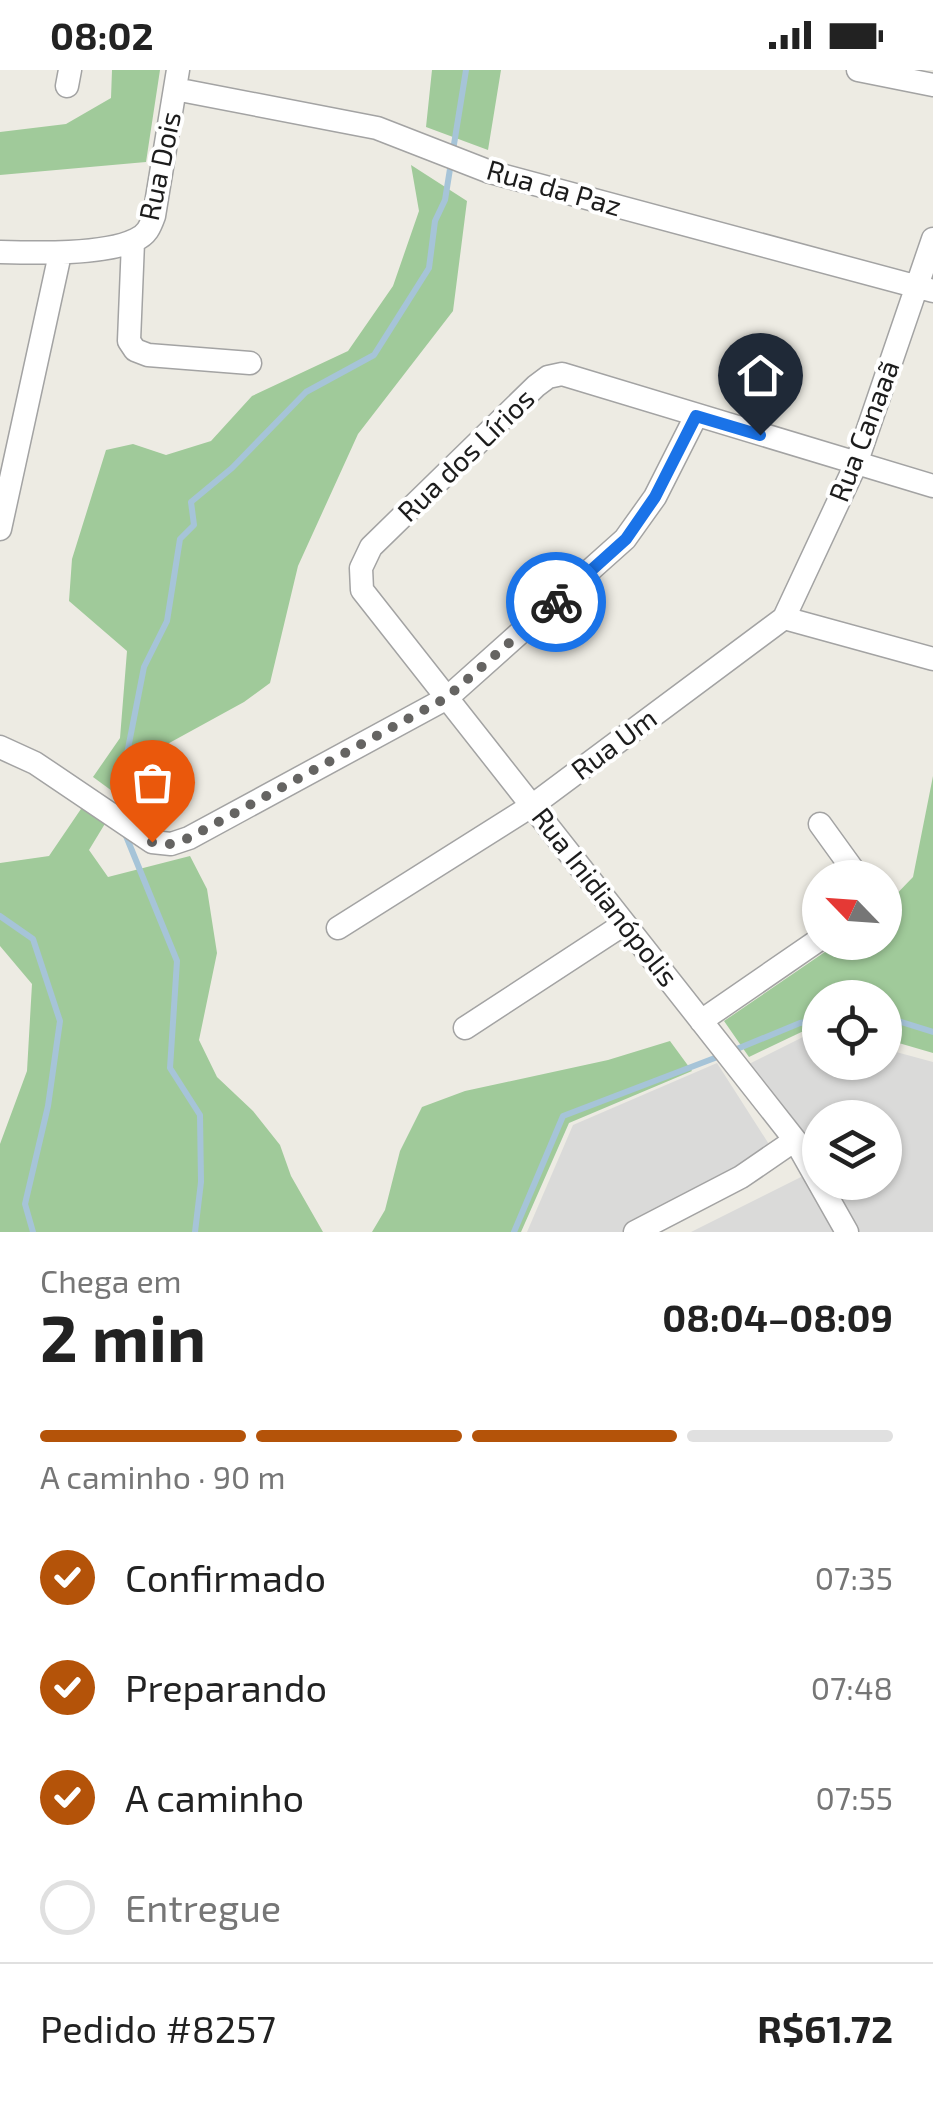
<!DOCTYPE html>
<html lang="pt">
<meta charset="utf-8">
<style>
body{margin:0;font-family:"Exo 2",sans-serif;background:#f6f6f6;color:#222;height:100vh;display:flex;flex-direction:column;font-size:38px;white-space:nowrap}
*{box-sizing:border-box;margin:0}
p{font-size:32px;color:#767676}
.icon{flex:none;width:55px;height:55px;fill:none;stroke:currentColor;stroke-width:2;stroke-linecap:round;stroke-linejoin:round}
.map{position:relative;height:1162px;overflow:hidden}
.panel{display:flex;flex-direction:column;background:#fff;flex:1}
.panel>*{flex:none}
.needle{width:65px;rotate:295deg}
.buttons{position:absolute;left:802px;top:790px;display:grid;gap:20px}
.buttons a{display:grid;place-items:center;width:100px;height:100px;border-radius:50%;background:#fff;box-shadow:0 2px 8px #0004;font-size:50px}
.pin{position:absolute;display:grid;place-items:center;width:85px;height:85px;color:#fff;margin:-102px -42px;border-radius:50% 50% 50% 0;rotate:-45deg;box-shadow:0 0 10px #0007}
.pin .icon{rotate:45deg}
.courier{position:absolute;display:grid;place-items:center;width:100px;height:100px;margin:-50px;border:8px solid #1a73e8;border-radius:50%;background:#fff;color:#222;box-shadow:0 2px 12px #0007}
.headline em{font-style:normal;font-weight:700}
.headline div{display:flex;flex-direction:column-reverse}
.headline{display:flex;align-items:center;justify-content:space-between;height:170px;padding:0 40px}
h1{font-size:65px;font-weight:700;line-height:75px}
.bar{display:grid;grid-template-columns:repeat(4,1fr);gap:15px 10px;align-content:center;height:120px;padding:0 40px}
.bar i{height:12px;border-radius:8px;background:#e0e0e0}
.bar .current{background:#b45309}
.bar p{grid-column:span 4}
.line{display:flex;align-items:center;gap:25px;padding:0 40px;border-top:2px solid #e0e0e0}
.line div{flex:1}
ol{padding:0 40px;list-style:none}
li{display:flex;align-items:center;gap:30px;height:110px}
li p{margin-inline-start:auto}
li .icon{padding:10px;border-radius:50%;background:#b45309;color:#fff;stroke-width:4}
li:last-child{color:#767676}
li i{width:55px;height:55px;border:5px solid #e0e0e0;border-radius:50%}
.status{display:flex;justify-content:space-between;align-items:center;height:70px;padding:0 50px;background:#fff;direction:ltr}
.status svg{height:28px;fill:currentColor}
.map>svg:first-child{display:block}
</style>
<div class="status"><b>08:02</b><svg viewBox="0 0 49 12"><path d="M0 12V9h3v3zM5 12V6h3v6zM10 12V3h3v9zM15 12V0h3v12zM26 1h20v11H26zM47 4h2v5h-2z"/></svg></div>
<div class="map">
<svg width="933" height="1162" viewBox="0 0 933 1162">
<rect width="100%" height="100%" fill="#edebe3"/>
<!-- residential -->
<path fill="#dadad9" d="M817,960L820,961V992H885V979L933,992V1162H855L827,1113L885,1112V1048H820V1099L749,994Z
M717,993L772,1079L622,1162H527L573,1055Z
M803,1106L834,1162H691Z"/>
<!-- forest -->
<path fill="#a0ca9a" d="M112,0H160L146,92L0,105V62L66,54L111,28Z
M432,0H501L488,80L426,57Z
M411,95L467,131L453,241L358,364L298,496L270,613L244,632L151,683L123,729L93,707L120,668L127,581L69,531L72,489L106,380L133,374L166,385L211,371L252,326L348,281L393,216L419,141Z
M933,706V983L885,969V928H820V957H812L749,987L724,951L838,873L885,872V836L913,807Z
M83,736L106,752L89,780L108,807L190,786L207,819L217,883L199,970L217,1007L253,1041L280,1075L291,1106L323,1162H0V1074L27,1001L32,914L0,876V793L49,786Z
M670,971L692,1001L569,1053L521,1162H372L385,1140L400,1081L422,1037L465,1021L608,990Z"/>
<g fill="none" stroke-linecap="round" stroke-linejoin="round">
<!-- stream -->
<path stroke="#a6c4d8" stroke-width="6" d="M116,740L144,597L167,551L180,469L194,455L191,432L232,398L306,322L374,285L429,198L435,151L445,130L466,0
M124,761L177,891L170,998L200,1045L201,1112L195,1162
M0,846L33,869L60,951L48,1036L25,1134L33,1162
M885,947L933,962
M732,981L800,953L820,950
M514,1162L563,1046L720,986"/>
<!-- street casing -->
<g stroke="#a3a3a3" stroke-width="25">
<path id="street" d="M858,0L933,15
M67,16L70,0
M175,19L377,58L490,102L933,221
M133,172L129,271L135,280L148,285L250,293
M0,182C35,183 104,185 135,170C147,165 150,157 154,146L178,0
M0,459L60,184
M784,548L933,589
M0,677L35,693L152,772L171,774L189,768L447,628L625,469L655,427L696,346
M820,754L859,808
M338,858L533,735L784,548L856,394L933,169
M701,951L820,869
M465,958L624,854
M635,1162L741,1107L795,1070
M847,1162L795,1070L362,520L361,498L371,477L536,316L548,307L562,304L933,416"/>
</g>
<!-- street -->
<use href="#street" stroke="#fff" stroke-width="22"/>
</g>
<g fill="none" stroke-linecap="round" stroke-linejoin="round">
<!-- done -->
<path stroke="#656462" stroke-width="10" stroke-dasharray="0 18" d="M152,772L170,774L189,768L446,628L556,532"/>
<!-- route -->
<path stroke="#1a73e8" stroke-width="12" d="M556,532L626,469L655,427L696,346L760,365"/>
</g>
<g text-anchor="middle" stroke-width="8" stroke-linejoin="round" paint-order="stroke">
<!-- street labels -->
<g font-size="28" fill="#1c1c1c" stroke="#fff">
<text transform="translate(160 96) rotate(-78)" y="10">Rua Dois</text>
<text transform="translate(554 118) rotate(16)" y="10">Rua da Paz</text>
<text transform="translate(864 361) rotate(-69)" y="10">Rua Canaaã</text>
<text transform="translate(466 385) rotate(-44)" y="10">Rua dos Lírios</text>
<text transform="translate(614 674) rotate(-37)" y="10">Rua Um</text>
<text transform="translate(605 827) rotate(52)" y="10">Rua Inidianópolis</text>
</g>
</g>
</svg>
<div class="buttons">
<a><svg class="needle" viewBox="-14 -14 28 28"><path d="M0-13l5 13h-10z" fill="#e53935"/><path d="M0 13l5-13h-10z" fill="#767676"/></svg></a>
<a><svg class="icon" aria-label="locate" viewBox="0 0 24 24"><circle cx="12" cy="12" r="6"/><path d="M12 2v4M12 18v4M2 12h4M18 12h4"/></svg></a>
<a><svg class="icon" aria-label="layers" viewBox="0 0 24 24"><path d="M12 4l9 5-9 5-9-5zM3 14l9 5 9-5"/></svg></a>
</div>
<div class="pin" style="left:152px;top:772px;background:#ea580c"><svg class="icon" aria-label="bag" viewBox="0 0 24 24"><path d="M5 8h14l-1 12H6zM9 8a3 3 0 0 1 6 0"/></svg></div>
<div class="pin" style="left:760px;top:365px;background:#1f2937"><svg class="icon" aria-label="home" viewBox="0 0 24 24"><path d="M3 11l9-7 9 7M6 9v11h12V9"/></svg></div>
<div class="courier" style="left:556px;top:532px"><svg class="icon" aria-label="bike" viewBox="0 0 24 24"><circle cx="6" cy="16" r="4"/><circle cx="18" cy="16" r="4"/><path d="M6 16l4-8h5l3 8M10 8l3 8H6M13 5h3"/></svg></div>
</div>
<section class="panel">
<div class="headline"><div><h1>2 min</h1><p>Chega em</p></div><em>08:04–08:09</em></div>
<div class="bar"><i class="current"></i><i class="current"></i><i class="current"></i><i></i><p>A caminho · 90 m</p></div>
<ol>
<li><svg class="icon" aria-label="check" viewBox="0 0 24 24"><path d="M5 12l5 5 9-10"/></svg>Confirmado<p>07:35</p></li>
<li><svg class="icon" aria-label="check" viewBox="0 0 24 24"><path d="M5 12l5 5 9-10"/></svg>Preparando<p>07:48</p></li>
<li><svg class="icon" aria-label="check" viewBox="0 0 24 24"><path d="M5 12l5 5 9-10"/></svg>A caminho<p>07:55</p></li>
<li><i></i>Entregue</li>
</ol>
<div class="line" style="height:130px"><div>Pedido #8257</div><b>R$61.72</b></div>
</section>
